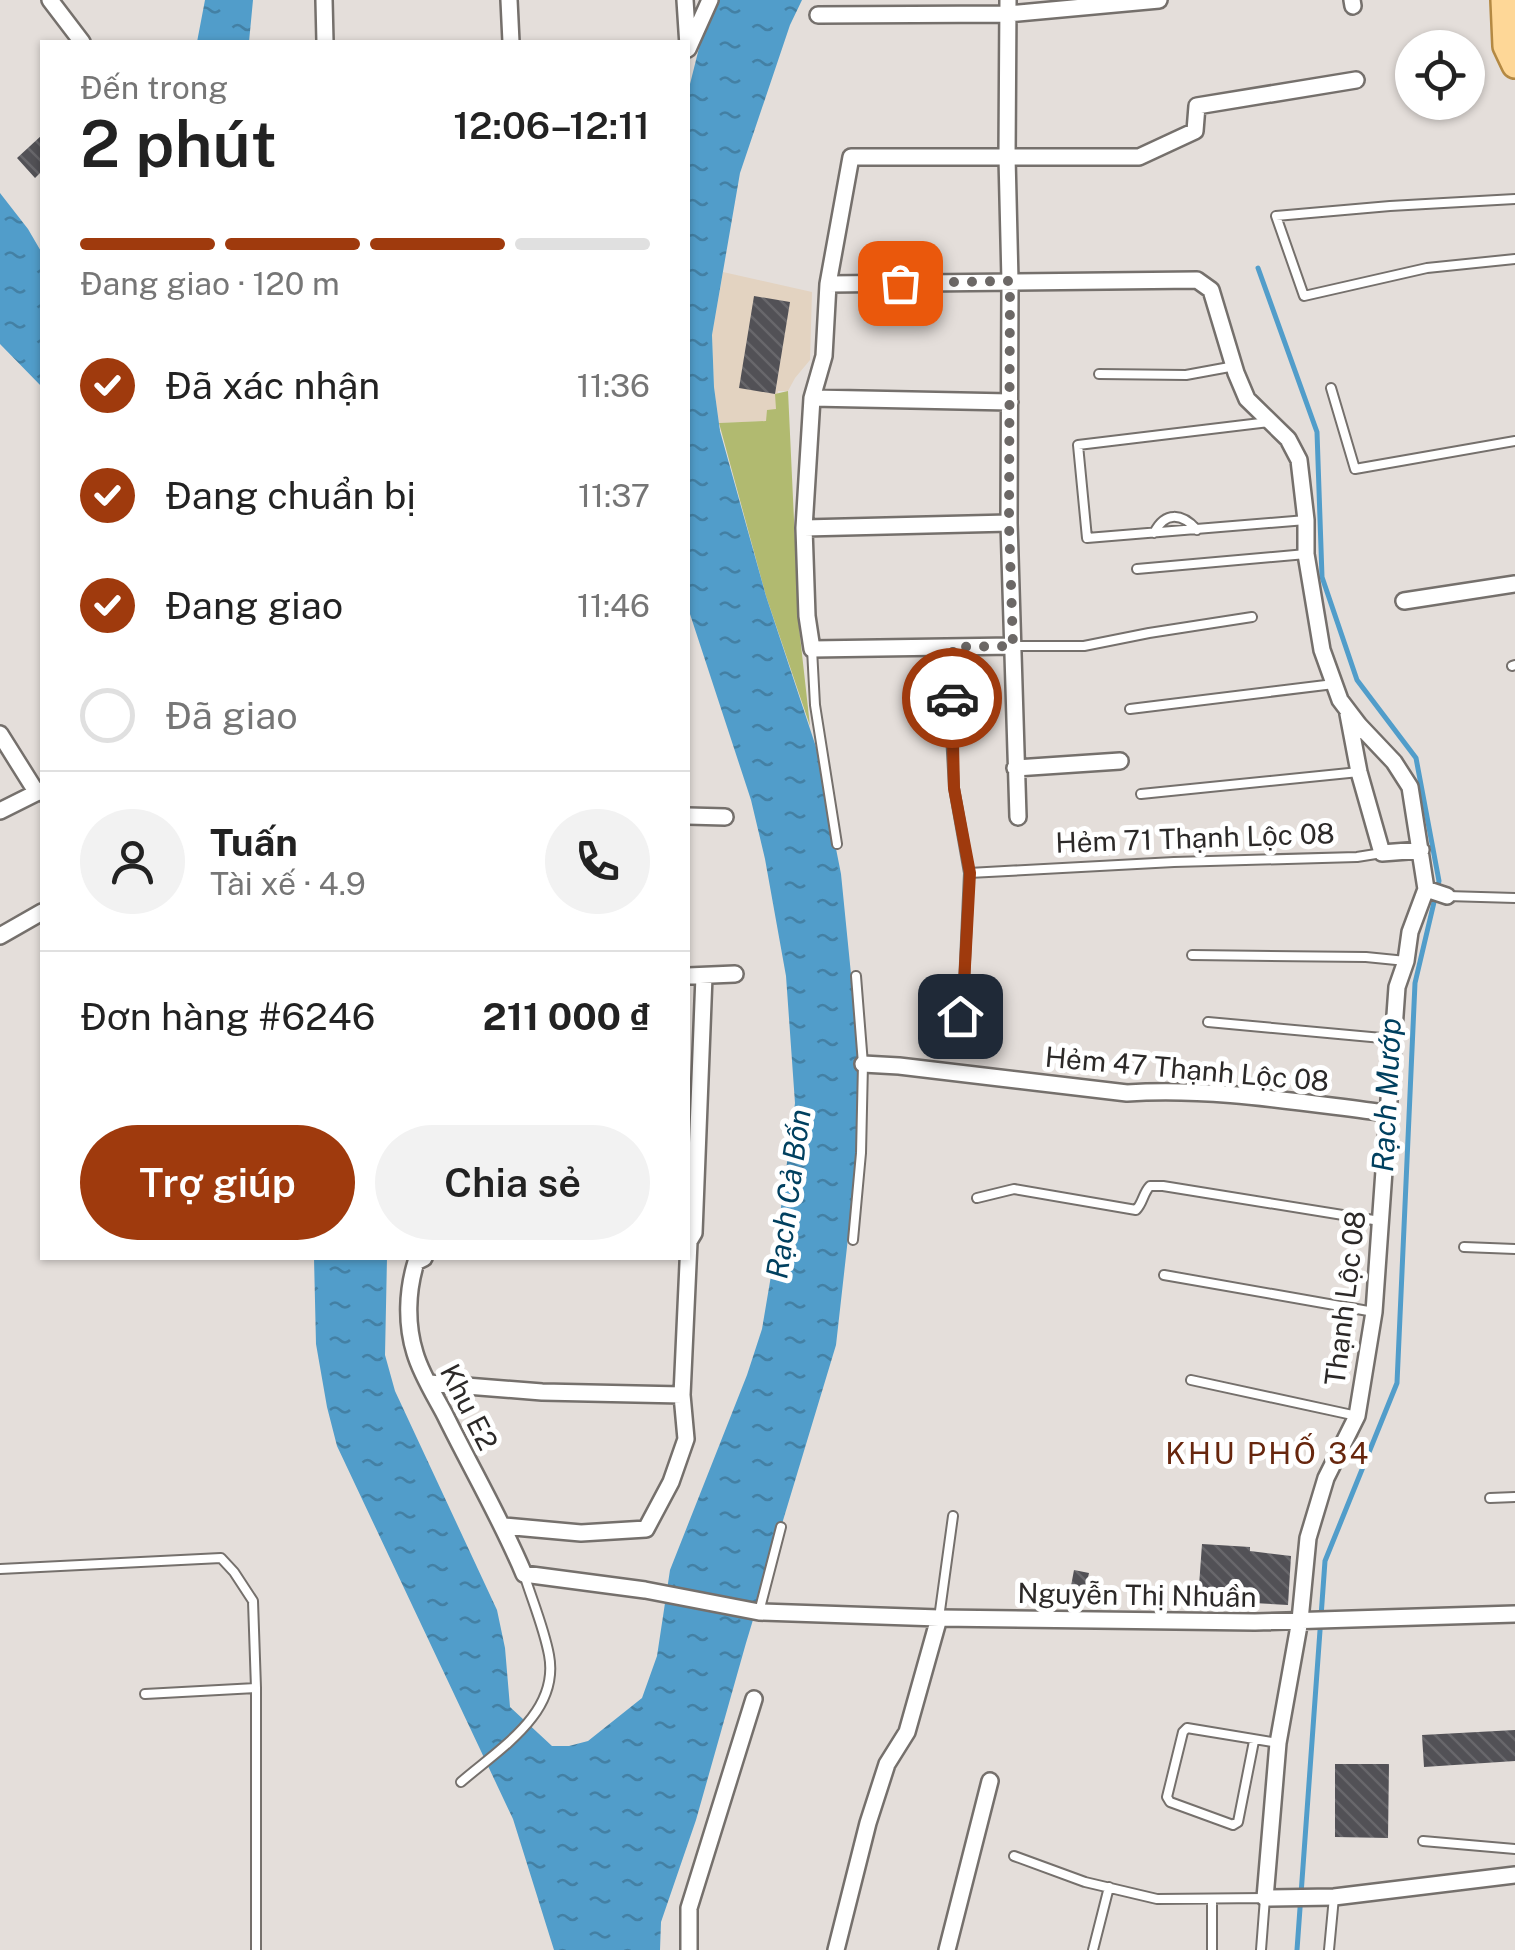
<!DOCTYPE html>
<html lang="vi">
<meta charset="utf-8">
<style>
body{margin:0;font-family:"Public Sans",sans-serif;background:#f2f2f2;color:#222;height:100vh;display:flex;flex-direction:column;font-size:38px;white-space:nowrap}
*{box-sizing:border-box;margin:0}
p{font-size:32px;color:#767676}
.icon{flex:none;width:55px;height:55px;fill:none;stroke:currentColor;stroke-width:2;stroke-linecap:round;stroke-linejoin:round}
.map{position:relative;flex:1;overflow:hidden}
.details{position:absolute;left:40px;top:40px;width:650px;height:1220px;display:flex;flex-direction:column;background:#fff;border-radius:0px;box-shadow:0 2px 8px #0004}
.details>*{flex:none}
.fabs{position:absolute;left:1395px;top:30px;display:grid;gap:20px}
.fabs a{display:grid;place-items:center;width:90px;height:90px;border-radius:50%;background:#fff;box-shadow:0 2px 8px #0004;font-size:50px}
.pin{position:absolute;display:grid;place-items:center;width:85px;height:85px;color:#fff;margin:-42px;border-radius:20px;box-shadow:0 5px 15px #0006}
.courier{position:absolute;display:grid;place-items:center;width:100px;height:100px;margin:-50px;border:8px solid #9f3a0d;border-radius:50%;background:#fff;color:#222;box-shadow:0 2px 12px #0007}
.headline em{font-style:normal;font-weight:600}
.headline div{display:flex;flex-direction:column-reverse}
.headline{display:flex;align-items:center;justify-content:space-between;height:170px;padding:0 40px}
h1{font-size:65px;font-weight:600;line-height:75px}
.bar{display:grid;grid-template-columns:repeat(4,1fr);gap:15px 10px;align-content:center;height:120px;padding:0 40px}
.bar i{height:12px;border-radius:8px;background:#e0e0e0}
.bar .active{background:#9f3a0d}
.bar p{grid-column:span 4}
.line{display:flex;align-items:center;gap:25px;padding:0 40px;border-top:2px solid #e0e0e0}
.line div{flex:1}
.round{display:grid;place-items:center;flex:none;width:105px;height:105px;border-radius:52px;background:#f2f2f2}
ol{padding:0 40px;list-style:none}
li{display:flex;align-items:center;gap:30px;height:110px}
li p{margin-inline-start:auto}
li .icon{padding:10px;border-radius:50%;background:#9f3a0d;color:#fff;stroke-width:4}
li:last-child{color:#767676}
li i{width:55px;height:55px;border:5px solid #e0e0e0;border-radius:50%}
.button{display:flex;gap:20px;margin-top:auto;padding:20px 40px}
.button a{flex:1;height:115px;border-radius:60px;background:#9f3a0d;color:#fff;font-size:40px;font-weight:600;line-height:115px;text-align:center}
.button a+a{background:#f2f2f2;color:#222}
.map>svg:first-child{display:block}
</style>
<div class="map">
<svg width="1515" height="1950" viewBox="0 0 1515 1950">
<defs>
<pattern id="water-ripples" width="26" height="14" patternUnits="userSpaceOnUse" patternTransform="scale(2.5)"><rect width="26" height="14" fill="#519dca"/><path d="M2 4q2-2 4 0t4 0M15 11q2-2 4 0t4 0" fill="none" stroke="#4380a4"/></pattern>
<pattern id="building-back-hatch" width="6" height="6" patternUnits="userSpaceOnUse" patternTransform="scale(2.5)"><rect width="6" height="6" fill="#525156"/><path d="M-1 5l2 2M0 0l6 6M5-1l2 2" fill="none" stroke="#68676b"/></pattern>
</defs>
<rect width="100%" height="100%" fill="#e4deda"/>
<!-- education -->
<path fill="#e3d3c1" d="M723,272L812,292L810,360L795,378L788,391H778L776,410L766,421L719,423L714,387L712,335Z"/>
<!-- park -->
<path fill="#b1ba70" d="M788,391L799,627L810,726L766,596L719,423L766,421L767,410L776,409L775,394Z"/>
<!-- water -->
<path fill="url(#water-ripples)" d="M205,0H253L249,42H197Z
M719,0H802L790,25L740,173L712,335L714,387L720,431L766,596L816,747L841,874L860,1064L858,1149L836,1345L746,1643L696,1820L661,1922L660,1950H554L513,1819L337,1446L327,1407L316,1344L314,1258H387L385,1355L395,1391L497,1610L505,1648L510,1707L552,1746H569L588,1741L642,1698L657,1656L670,1570L747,1375L762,1329L775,1252L795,1103L786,976L765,859L751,800L688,608V92L701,40Z
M0,193L28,229L42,253V387L0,344Z"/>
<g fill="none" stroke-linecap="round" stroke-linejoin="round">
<!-- stream -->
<path stroke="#519dca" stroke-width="5" d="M1258,268L1317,432L1322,577L1357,680L1416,758L1439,881L1415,983L1397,1383L1325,1561L1297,1950"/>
</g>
<!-- building -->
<path fill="url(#building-back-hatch)" d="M42,135V171L35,178L17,158Z
M754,296L790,302L775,394L739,388Z
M1202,1544L1250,1547V1551L1291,1556L1288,1605L1198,1600Z
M1074,1570L1089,1573L1082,1605L1068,1602Z
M1515,1730V1761L1424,1767L1422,1735Z
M1335,1764H1389L1388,1838L1335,1837Z"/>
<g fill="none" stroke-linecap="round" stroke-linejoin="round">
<!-- lane casing -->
<g stroke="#75706c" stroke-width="12">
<path id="lane" d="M1515,199L1390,206L1276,216L1304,296L1427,268L1515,259
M1099,374L1186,375L1235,366
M1331,388L1355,469L1515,441
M1269,422L1078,445L1087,538L1306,520
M1154,533C1165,511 1182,513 1197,530
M1137,569L1306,554
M1014,646H1084L1149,633L1252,617
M953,647L951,735L954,788L969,873L964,984L960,1016
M812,649L815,705L837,844
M1512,666L1515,665
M1130,709L1334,684
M1141,794L1359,772
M969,873L1174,862L1357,857L1382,853
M1447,896L1515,898
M1192,955L1366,957L1406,961
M1208,1022L1393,1039
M977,1198L1014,1189L1136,1210C1143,1203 1143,1193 1150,1186H1163L1380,1221
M853,1240L861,1153L863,1064L856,976
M1464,1247L1515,1249
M1164,1275L1374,1312
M1191,1380L1357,1416
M1490,1498L1515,1497
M0,1569L221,1558L234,1572L253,1601L256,1688V1950
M759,1612L781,1527
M939,1618L953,1516
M145,1694L256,1688
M1254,1741L1238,1822L1233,1825L1170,1802L1167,1797L1183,1732L1187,1728L1278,1743
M461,1782C499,1749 560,1713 549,1655C544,1628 532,1600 524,1574
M1423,1841L1515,1849
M1014,1856L1085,1882L1157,1899L1265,1898L1261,1950
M1093,1950L1109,1887
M1212,1950V1900
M1329,1950L1334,1897"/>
</g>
<!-- street casing -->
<g stroke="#75706c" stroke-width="20">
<path id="street" d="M50,0L82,42
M324,0L325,42
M509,0L511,42
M685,0L688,46
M1008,0L1007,157L1010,281L1009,523L1018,817
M1352,0L1353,6
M818,15L1008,14L1159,0
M688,49L710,0
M828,284L1197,280L1211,290L1236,373L1247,399L1288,439L1299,460L1306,520V554L1322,650L1340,700L1359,725L1394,762L1410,787L1426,889L1410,932L1406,961L1397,987L1374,1312L1357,1416L1326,1478L1308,1538L1300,1620L1278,1743L1265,1898L1334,1897L1515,1875
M812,398L1010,402
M804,528L1009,523
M1404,601L1515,584
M1013,646L812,649L807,616L804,528L812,398L824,356L828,284L851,157H1139L1195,131L1197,106L1356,80
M1348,714L1359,772L1382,853L1421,850
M0,734L37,793
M1015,768L1120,761
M0,811L42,790
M688,816L725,817
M1426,889L1447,896
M0,936L42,912
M688,976L735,974
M863,1064L899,1066L1127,1093C1213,1087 1302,1103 1387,1113
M688,1243L694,1233L704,976
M424,1258L416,1262C407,1291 406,1324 415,1353C421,1374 435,1396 445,1415C471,1468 501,1519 524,1574L645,1590L759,1612L939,1618L1255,1622L1515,1614
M429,1383L542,1392L682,1395
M504,1526L581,1533L646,1529L671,1482L686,1439L682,1395L689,1242
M689,1950V1908L754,1699
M836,1950L868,1823L887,1764L907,1732L939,1618
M947,1950L990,1781"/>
</g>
<!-- primary casing -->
<g stroke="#b48943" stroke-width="30">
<path id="primary" d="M1504,0L1506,46L1515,65"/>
</g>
<!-- lane -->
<use href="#lane" stroke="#fff" stroke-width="8"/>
<!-- street -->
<use href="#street" stroke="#fff" stroke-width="15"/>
<!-- primary -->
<use href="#primary" stroke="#fed797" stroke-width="25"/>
</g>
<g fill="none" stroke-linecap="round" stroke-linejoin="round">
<!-- done -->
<path stroke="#6c6866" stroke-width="10" stroke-dasharray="0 18" d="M900,283L1010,281L1009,523L1013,646L953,647L952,698"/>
<!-- route -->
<path stroke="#9f3a0d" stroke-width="12" d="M952,698L954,788L970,873L964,984L960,1016"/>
</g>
<g text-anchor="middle" stroke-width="10" stroke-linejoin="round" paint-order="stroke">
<!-- street labels -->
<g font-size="28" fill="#2c2928" stroke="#fff">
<text transform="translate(1195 838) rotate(-2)" y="10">Hẻm 71 Thạnh Lộc 08</text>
<text transform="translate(1187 1069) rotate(5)" y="10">Hẻm 47 Thạnh Lộc 08</text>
<text transform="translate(1345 1298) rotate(-83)" y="10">Thạnh Lộc 08</text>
<text transform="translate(469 1407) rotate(63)" y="10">Khu E2</text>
<text transform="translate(1137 1595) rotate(1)" y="10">Nguyễn Thị Nhuần</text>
</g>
<!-- water labels -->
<g font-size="30" font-style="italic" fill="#00405f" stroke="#fff">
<text transform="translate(1387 1095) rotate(-87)" y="10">Rạch Mướp</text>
<text transform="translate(789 1194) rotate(-82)" y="10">Rạch Cả Bốn</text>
</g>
<!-- neighbourhood labels -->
<g font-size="30" letter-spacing="2.5" fill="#67260d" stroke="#fff">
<text x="1268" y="1464">KHU PHỐ 34</text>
</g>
</g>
</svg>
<div class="fabs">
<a><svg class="icon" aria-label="locate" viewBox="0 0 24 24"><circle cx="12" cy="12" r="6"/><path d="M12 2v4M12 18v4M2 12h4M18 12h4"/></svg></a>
</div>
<div class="pin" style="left:900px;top:283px;background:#ea580c"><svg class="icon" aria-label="bag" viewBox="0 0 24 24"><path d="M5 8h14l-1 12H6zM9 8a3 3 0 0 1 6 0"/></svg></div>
<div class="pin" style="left:960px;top:1016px;background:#1f2937"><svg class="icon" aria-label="home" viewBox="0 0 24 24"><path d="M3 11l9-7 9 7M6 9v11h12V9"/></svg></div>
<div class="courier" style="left:952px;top:698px"><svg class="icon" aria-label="car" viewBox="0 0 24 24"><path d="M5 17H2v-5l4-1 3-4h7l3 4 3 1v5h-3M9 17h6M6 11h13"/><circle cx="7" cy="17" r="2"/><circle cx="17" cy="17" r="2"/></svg></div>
<section class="details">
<div class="headline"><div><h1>2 phút</h1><p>Đến trong</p></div><em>12:06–12:11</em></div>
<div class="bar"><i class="active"></i><i class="active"></i><i class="active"></i><i></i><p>Đang giao · 120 m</p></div>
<ol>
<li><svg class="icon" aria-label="check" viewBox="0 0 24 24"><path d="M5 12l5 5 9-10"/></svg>Đã xác nhận<p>11:36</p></li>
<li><svg class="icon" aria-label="check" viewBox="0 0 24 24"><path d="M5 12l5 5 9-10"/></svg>Đang chuẩn bị<p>11:37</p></li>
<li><svg class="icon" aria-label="check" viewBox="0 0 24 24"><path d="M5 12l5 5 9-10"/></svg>Đang giao<p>11:46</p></li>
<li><i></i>Đã giao</li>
</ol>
<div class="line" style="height:180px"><a class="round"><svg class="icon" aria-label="person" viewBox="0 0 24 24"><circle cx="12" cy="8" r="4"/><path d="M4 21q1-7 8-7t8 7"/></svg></a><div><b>Tuấn</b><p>Tài xế · 4.9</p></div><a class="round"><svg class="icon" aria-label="phone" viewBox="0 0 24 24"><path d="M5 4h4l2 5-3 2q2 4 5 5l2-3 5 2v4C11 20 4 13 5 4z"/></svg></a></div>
<div class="line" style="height:130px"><div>Đơn hàng #6246</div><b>211 000 ₫</b></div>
<div class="button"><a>Trợ giúp</a><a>Chia sẻ</a></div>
</section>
</div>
